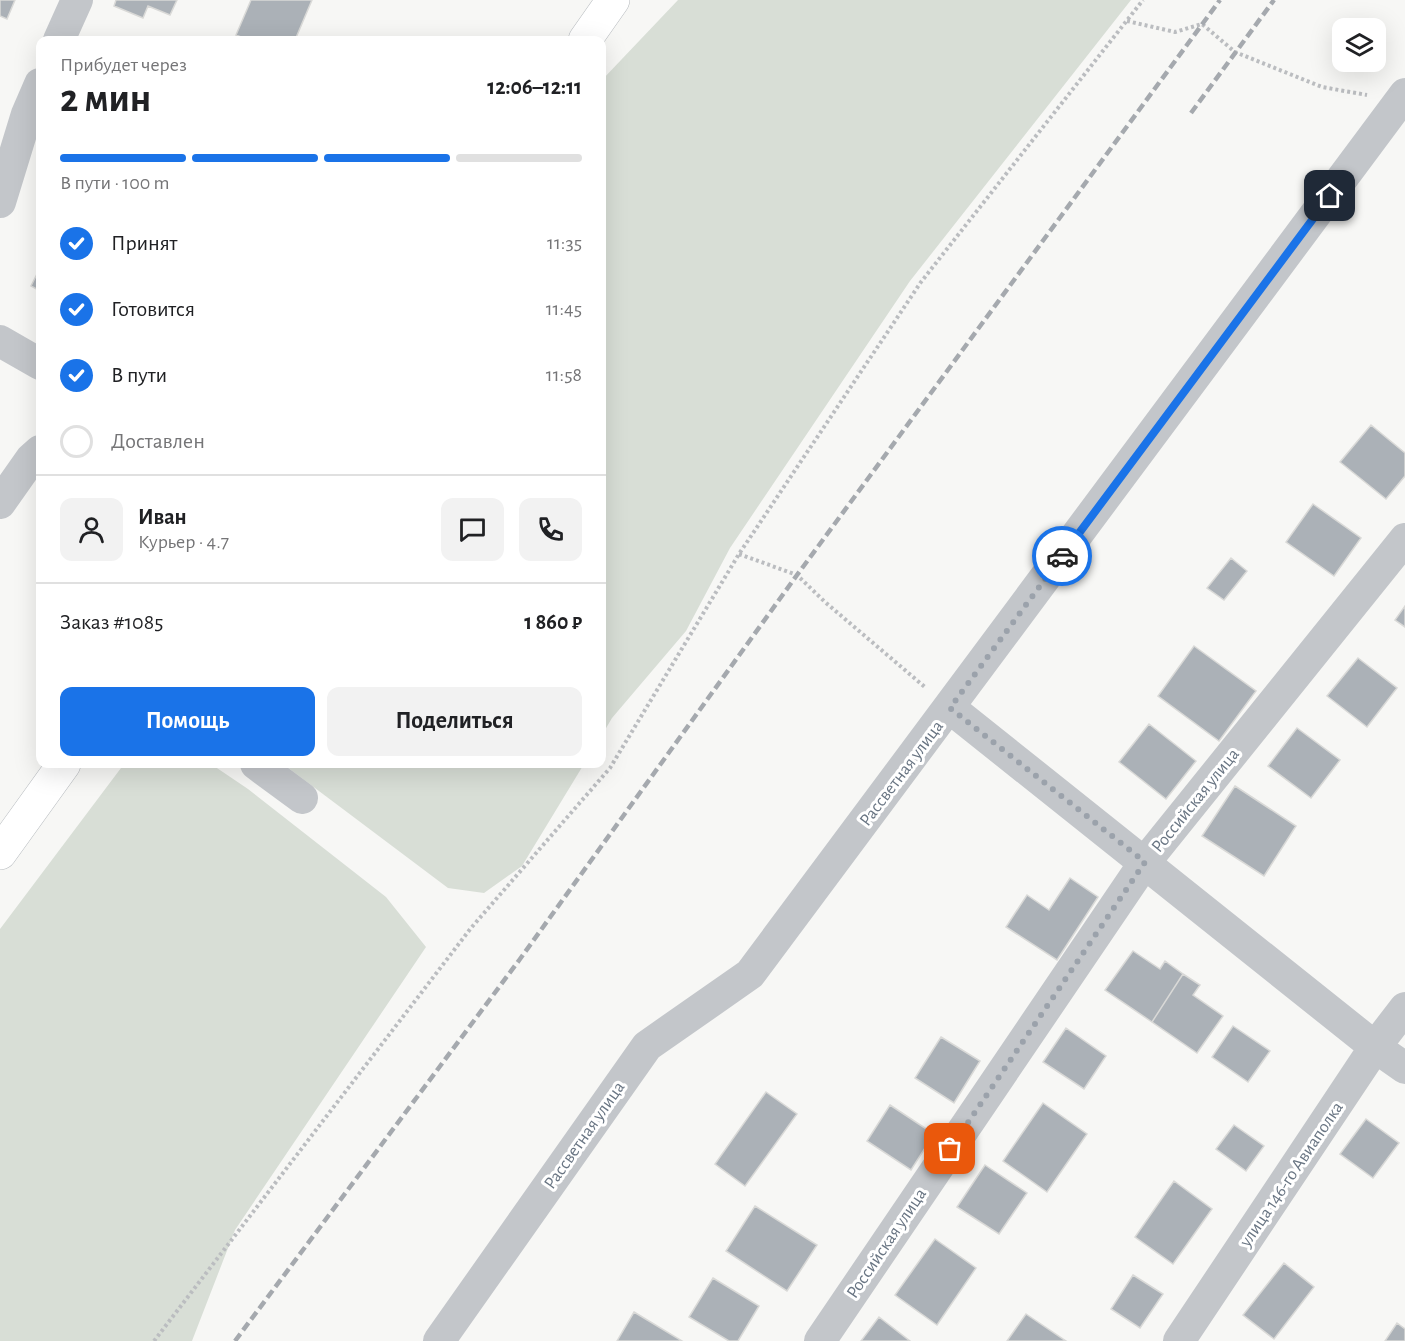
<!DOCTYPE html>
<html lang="ru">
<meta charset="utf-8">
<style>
body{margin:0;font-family:"Alegreya Sans",sans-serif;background:#f2f2f2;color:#202124;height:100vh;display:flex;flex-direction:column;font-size:22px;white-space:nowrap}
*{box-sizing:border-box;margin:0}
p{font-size:20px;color:#757577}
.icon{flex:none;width:33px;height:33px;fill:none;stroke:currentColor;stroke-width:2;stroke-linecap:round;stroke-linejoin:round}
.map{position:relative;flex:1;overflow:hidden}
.panel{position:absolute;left:36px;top:36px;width:570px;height:732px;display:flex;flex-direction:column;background:#fff;border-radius:12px;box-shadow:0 6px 24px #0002}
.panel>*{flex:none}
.fabs{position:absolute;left:1332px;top:18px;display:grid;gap:12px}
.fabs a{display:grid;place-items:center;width:54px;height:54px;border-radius:12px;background:#fff;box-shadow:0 6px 24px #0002;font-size:30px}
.pin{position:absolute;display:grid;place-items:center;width:51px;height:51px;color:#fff;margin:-26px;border-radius:12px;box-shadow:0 3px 9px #0006}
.courier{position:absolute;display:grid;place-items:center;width:60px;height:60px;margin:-30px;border:4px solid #1a73e8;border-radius:50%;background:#fff;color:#222;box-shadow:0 2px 8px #0007}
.overview em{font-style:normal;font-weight:700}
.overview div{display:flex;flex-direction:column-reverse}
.overview{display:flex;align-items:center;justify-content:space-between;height:102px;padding:0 24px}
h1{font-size:39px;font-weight:700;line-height:45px}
.bar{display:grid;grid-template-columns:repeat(4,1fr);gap:9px 6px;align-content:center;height:72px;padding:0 24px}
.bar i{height:8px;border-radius:4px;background:#e0e0e0}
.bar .current{background:#1a73e8}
.bar p{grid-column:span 4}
.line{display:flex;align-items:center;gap:15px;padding:0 24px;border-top:2px solid #e0e0e0}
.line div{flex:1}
.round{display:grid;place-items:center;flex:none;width:63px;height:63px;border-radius:12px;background:#f2f2f2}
ol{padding:0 24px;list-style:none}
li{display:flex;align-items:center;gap:18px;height:66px}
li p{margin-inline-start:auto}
li .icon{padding:6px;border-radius:50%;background:#1a73e8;color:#fff;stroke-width:4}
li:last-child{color:#757577}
li i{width:33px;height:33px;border:3px solid #e0e0e0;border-radius:50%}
.primary-button{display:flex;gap:12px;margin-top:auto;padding:12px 24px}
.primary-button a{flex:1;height:69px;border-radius:12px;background:#1a73e8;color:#fff;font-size:24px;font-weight:700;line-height:69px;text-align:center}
.primary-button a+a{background:#f2f2f2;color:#202124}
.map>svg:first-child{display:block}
</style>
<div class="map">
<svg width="1405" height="1341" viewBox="0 0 1405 1341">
<rect width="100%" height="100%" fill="#f7f7f5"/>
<!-- green -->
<path fill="#d8ded6" d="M678,0H1131L910,281L730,548L686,631L612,718L602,735V80Z
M124,764H211L248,789L386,897L426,947L235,1230L192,1341H0V929Z
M283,764H584L522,866L484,893L448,888Z"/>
<!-- building -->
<path fill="#abb1b7" stroke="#d9d9d7" stroke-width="1.5" d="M0,0H15L7,19L0,16Z
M116,0H177L170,15L148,6L143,18L114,6Z
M251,0H312L295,40H248L236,35Z
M40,268V291L31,286Z
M1371,425L1405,453V476L1386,499L1340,462Z
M1313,504L1361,538L1334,576L1286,542Z
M1231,558L1247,571L1224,600L1207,588Z
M1405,606V627L1395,620Z
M1194,646L1256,691L1219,741L1158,696Z
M1358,658L1397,688L1367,727L1327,696Z
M1149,724L1196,761L1166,799L1119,762Z
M1297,728L1340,760L1311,798L1268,766Z
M1235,786L1296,826L1264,876L1202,836Z
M1070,878L1098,897L1057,960L1006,927L1027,895L1049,910Z
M1133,951L1160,969L1165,961L1183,974L1152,1022L1105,990Z
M1183,974L1200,985L1193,995L1223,1016L1197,1053L1152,1022Z
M1233,1026L1270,1051L1248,1082L1212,1057Z
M1066,1028L1106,1056L1084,1089L1043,1062Z
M941,1037L980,1061L954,1103L915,1078Z
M766,1092L797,1114L745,1186L715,1164Z
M1043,1103L1087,1134L1047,1192L1003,1161Z
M890,1105L934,1134L911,1170L867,1141Z
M1366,1119L1399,1143L1373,1178L1340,1154Z
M1234,1125L1264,1146L1246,1171L1216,1149Z
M985,1165L1027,1193L999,1234L957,1207Z
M1174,1181L1212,1209L1173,1264L1135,1237Z
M755,1206L817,1245L787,1291L726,1251Z
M935,1239L976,1268L937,1325L895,1295Z
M1284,1263L1314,1287L1274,1339L1243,1315Z
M1133,1275L1163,1294L1140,1328L1111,1309Z
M713,1278L759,1306L738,1341H729L689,1317Z
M634,1312L682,1341H617Z
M1026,1314L1066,1341H1007Z
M879,1317L910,1341H861Z
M1397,1323L1405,1329V1341H1385Z"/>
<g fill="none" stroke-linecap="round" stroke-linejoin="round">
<!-- secondary casing -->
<g stroke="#b6babe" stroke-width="34">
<path id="secondary" d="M585,40L613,0
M0,853L64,764"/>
</g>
<!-- path -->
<path stroke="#bbbdc0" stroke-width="4" stroke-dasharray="3 3" stroke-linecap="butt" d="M1127,21L1175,32L1202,24L1235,52L1322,87L1367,95
M739,554L797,575L825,602L926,688
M154,1341L471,928L610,768L739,554L921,282L1143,0"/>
<!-- street -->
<path stroke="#c3c6ca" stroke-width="32" d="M59,40L77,0
M0,202L27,114L40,84
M0,341L40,364
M0,503L31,459L40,451
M950,708L1375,1047L1405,1068
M256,764L302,798
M439,1341L647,1046L750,974L1405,94
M820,1341L1145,862L1405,539
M1179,1341L1375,1047L1405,1008"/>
<!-- secondary -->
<use href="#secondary" stroke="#fff" stroke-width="33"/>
<!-- rail -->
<path stroke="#a5a9ae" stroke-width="4.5" stroke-dasharray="9 4.5" stroke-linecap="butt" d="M1191,113L1274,0
M235,1341L520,959L797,575L1220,0"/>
</g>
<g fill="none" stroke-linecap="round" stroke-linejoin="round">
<!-- done -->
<path stroke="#9ba2ab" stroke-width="6" stroke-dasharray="0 10.8" d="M950,1149L1145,862L950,708L1062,556"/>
<!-- route -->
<path stroke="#1a73e8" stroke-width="8" d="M1062,556L1330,196"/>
</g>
<g text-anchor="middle" stroke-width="6" stroke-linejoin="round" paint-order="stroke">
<!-- street labels -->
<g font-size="18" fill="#697583" stroke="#fff">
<text transform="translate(901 773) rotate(-53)" y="6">Рассветная улица</text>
<text transform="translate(1195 800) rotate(-51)" y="6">Российская улица</text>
<text transform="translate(584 1135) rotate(-55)" y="6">Рассветная улица</text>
<text transform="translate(1291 1174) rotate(-56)" y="6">улица 146-го Авиаполка</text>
<text transform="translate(886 1243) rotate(-56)" y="6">Российская улица</text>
</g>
</g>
</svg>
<div class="fabs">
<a><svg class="icon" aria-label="layers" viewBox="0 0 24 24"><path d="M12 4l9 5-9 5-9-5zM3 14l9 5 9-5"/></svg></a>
</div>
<div class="pin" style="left:950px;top:1149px;background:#ea580c"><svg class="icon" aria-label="bag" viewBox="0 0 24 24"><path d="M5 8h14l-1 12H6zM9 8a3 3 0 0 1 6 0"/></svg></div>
<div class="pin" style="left:1330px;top:196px;background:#1f2937"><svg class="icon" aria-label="home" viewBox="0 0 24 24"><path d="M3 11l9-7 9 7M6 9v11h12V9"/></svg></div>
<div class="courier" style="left:1062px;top:556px"><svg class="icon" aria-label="car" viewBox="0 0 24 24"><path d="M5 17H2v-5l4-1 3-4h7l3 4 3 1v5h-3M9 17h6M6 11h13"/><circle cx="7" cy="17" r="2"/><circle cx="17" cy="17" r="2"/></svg></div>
<section class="panel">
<div class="overview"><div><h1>2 мин</h1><p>Прибудет через</p></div><em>12:06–12:11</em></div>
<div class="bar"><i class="current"></i><i class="current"></i><i class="current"></i><i></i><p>В пути · 100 m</p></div>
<ol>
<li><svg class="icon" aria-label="check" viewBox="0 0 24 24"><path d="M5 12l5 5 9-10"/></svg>Принят<p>11:35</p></li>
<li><svg class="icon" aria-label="check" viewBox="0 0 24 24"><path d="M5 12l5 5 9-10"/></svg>Готовится<p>11:45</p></li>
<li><svg class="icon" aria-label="check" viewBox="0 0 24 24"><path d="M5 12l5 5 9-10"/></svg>В пути<p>11:58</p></li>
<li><i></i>Доставлен</li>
</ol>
<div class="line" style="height:108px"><a class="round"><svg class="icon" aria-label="person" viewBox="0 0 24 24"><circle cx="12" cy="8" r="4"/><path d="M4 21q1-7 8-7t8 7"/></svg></a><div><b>Иван</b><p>Курьер · 4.7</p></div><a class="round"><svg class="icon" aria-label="chat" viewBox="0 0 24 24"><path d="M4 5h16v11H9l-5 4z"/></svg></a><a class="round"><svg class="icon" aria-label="phone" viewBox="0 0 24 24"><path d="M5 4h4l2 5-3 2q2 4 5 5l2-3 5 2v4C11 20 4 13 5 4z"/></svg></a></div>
<div class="line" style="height:78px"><div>Заказ #1085</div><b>1 860 ₽</b></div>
<div class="primary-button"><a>Помощь</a><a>Поделиться</a></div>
</section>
</div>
